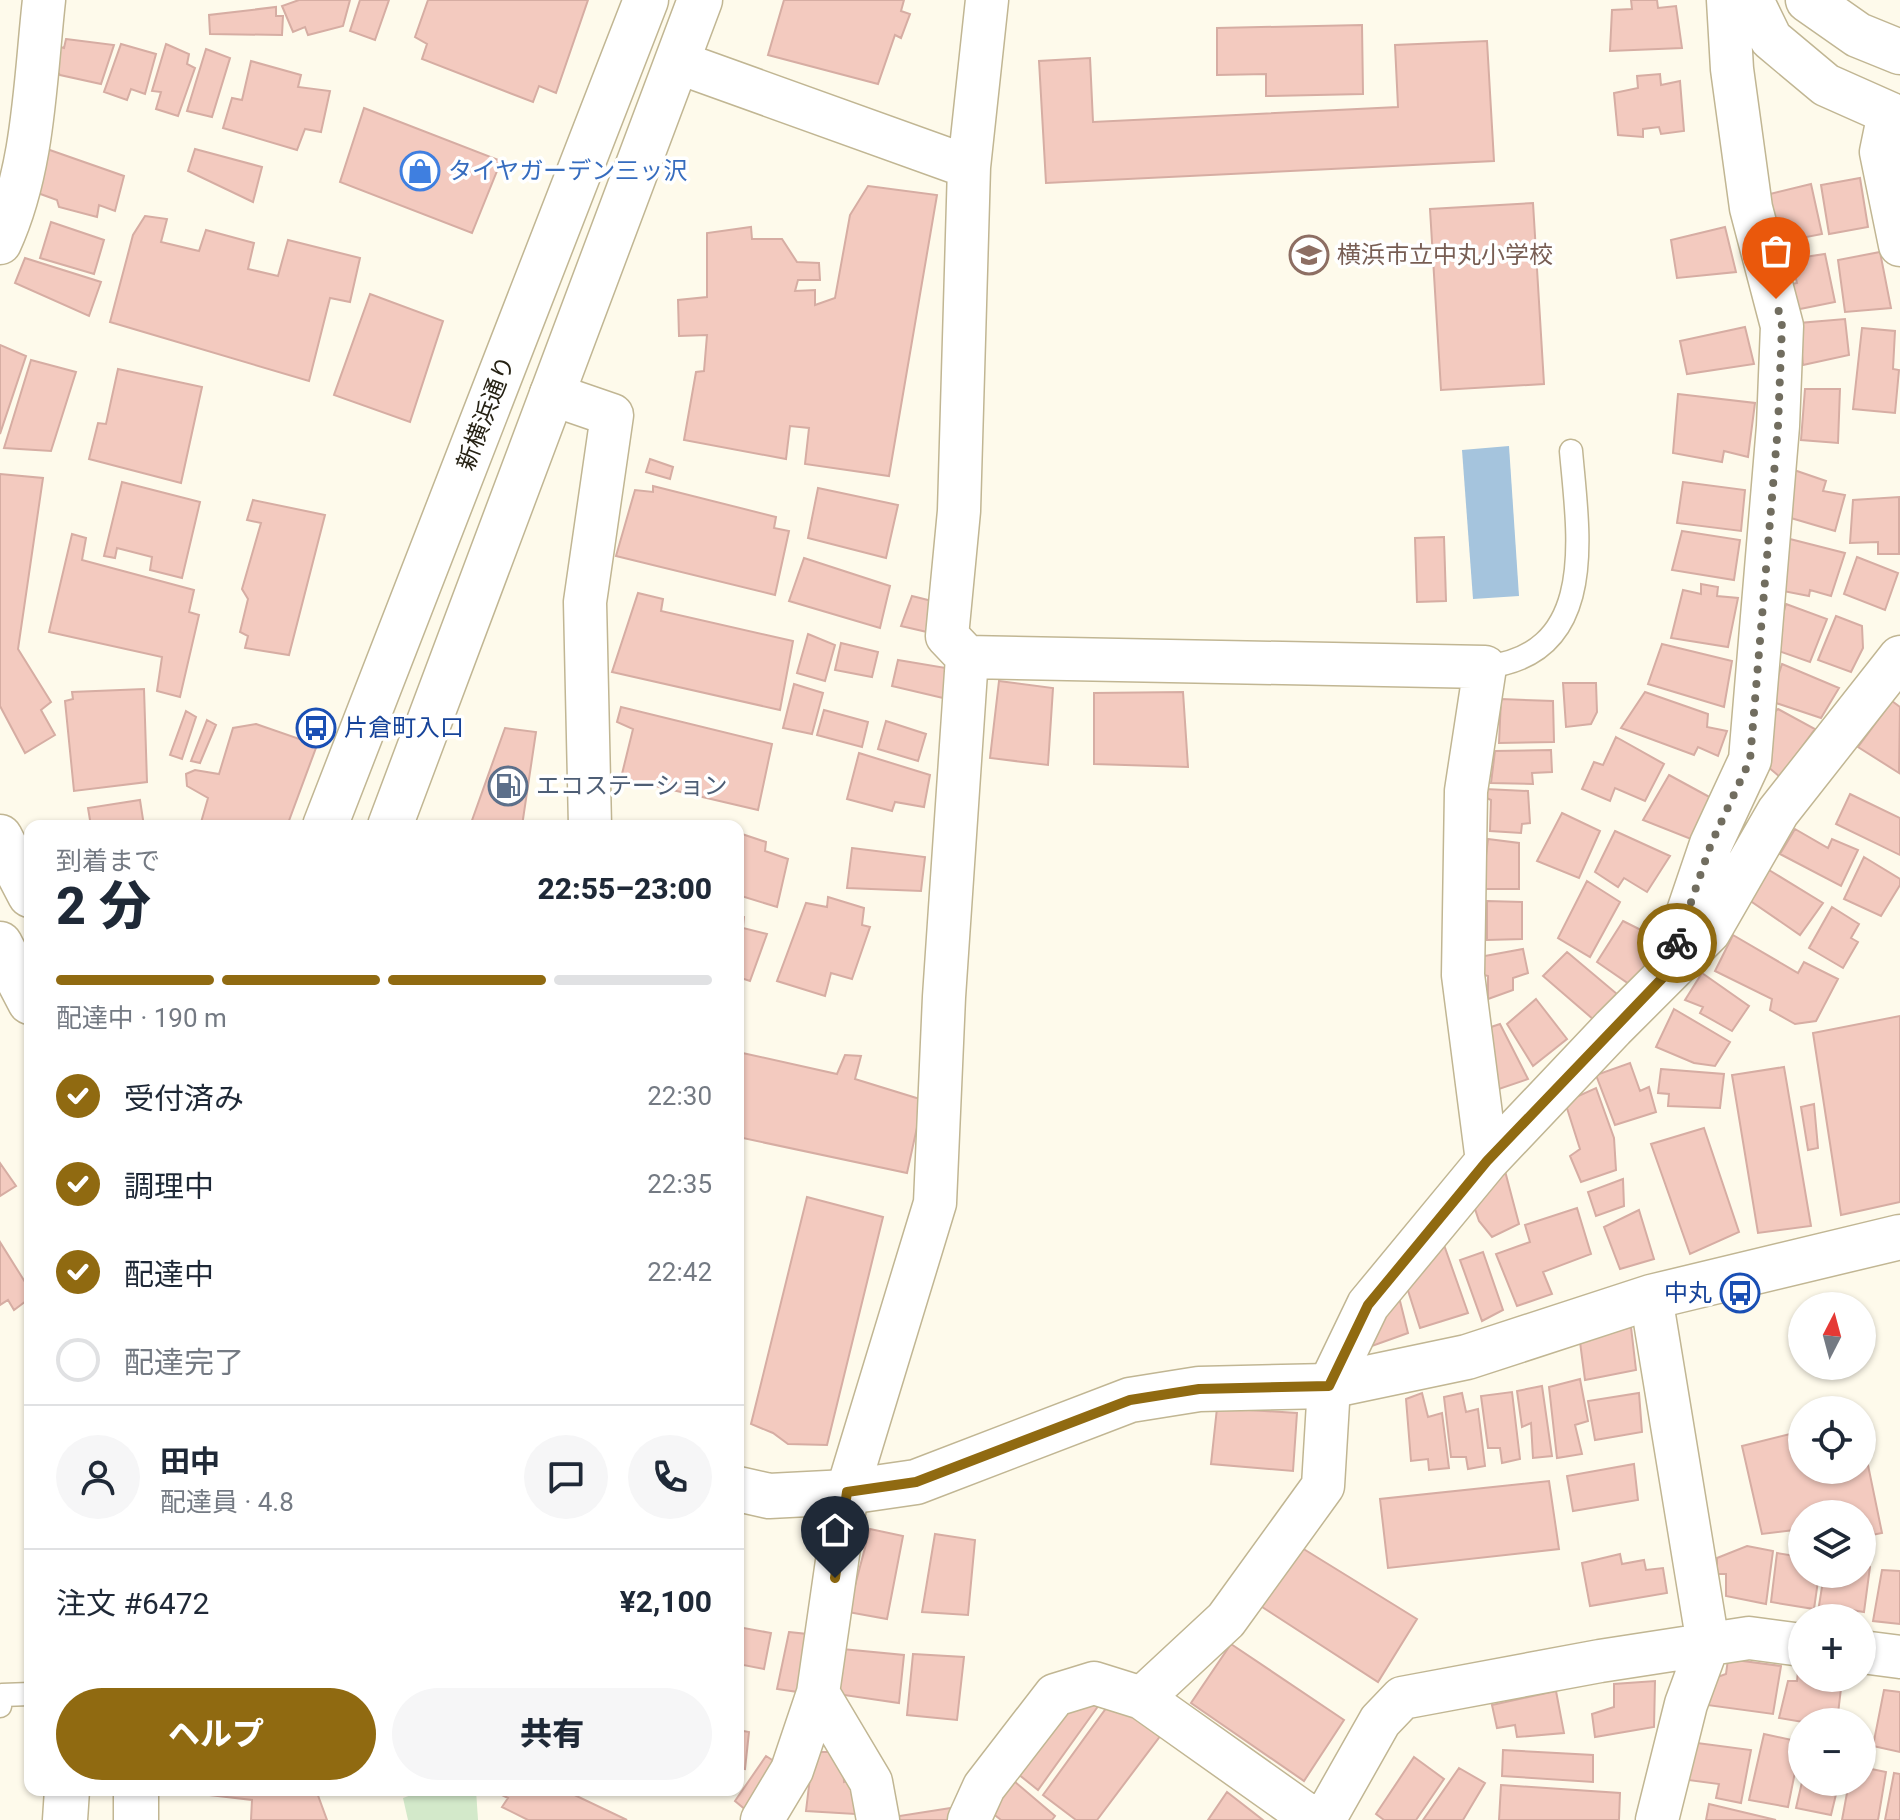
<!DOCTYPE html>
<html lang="ja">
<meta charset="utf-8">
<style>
body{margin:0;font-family:Roboto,"Noto Sans JP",sans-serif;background:#f6f6f7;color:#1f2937;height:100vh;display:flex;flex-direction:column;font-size:30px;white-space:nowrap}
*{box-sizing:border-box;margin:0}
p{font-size:26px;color:#747a83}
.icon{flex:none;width:44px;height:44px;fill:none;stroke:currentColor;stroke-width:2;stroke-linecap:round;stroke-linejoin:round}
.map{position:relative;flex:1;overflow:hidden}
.panel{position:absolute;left:24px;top:820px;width:720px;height:976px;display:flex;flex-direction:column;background:#fff;border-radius:16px;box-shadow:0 2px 6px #0004}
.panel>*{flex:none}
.needle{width:52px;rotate:6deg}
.fabs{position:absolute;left:1788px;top:1292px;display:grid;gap:16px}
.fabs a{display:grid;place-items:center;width:88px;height:88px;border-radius:50%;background:#fff;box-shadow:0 2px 6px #0004;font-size:40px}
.pin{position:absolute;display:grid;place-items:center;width:68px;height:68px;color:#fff;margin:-82px -34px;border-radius:50% 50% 50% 0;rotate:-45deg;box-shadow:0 0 8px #0007}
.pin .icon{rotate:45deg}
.courier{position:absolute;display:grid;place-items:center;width:80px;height:80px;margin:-40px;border:6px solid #906a11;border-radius:50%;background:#fff;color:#222;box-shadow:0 2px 10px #0007}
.head em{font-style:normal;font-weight:800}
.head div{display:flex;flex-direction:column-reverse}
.head{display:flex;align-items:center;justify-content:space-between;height:136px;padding:0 32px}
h1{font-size:52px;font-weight:800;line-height:60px}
.bar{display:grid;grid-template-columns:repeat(4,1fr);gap:12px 8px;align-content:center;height:96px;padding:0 32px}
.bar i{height:10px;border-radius:6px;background:#e0e1e3}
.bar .selected{background:#906a11}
.bar p{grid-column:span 4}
.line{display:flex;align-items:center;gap:20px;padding:0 32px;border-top:2px solid #e0e1e3}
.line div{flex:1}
.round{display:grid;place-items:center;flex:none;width:84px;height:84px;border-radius:42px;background:#f6f6f7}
ol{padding:0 32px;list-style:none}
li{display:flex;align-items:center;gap:24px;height:88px}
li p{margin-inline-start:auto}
li .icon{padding:8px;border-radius:50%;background:#906a11;color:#fff;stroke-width:4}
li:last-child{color:#747a83}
li i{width:44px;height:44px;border:4px solid #e0e1e3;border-radius:50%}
.button{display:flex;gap:16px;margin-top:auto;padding:16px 32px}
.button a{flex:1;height:92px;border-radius:48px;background:#906a11;color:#fff;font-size:32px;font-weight:800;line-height:92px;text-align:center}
.button a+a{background:#f6f6f7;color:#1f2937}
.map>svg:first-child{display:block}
</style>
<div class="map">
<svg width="1900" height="1820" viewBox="0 0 1900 1820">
<rect width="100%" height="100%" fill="#fefaeb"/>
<!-- green -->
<path fill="#d3e9ca" d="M425,1790H476L478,1820H408L403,1798Z"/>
<!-- water -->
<path fill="#a5c4dd" d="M1509,446L1519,596L1473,599L1462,450Z"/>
<!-- building -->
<path fill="#f3cabf" stroke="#d6ada3" stroke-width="2" d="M299,0H350L343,26L308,35L305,27L293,32L282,6Z
M360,0H389L375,40L350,31Z
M428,0H588L556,93L539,86L533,102L422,59L427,44L415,37Z
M784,0H904L901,11L910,14L901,38L895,35L878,84L768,55Z
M1631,0H1657L1658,8L1676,6L1682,48L1610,51L1612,10L1632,9Z
M276,7V16H283L282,35L210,34L209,15Z
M1362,25L1363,94L1266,96V74L1217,75V28Z
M66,39L114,45L101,84L60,75L50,64L57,46L64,48Z
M1487,41L1494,161L1046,183L1039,61L1090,58L1093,122L1398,107L1395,45Z
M121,44L156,54L145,94L131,89L127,100L104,92Z
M166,44L189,54L187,64L195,68L178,116L156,109L161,92L152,91Z
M206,49L230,58L212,117L187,111Z
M251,61L301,75L298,87L330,91L321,132L305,129L297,150L223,128L232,98L242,100Z
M1660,74L1661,85L1680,81L1684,131L1661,134L1659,127L1643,129V137L1618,135L1614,93L1638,88L1637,76Z
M364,108L501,161L472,233L340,182Z
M44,148L124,176L115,211L99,205L97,217L59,207L57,200L35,192Z
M195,149L262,167L253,202L188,171Z
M1860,178L1868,227L1829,234L1821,185Z
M1811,184L1822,234L1775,243L1766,195Z
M868,186L937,195L889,476L805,464L809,428L790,426L786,459L684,440L696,372L704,371L707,335L679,336L678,300L707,297V233L751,227L752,239H782L797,262L819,263L820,280H798L795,291L815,290V305L835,298L850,215Z
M1533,203L1544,384L1441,390L1430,209Z
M145,216L167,219L161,242L199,251L206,230L254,243L248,269L278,276L288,240L360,258L350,302L330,298L309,381L110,322L133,235Z
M51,222L104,240L94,274L40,258Z
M1725,227L1736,272L1677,278L1671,240Z
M1880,252L1891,308L1845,312L1838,260Z
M1825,254L1835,302L1790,311L1787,285L1797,283L1791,259Z
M25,258L101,282L89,316L15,283Z
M370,294L443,321L410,422L334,395Z
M1845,319L1849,355L1803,365L1799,323Z
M1745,327L1754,364L1687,374L1680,341Z
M1862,328L1895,331L1893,369L1899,370L1895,413L1853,409Z
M0,345L26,356L0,434Z
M31,360L76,372L51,451L4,448Z
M118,369L202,387L181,483L89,459L98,423L106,424Z
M1805,389H1840L1838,443L1801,440Z
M1678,394L1755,403L1748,457L1724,451L1722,462L1673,453Z
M650,459L673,467L670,479L646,472Z
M1794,470L1826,481L1823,491L1845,495L1835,531L1784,516Z
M0,474L43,478L18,649L51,702L41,710L55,735L25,753L0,706Z
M122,482L200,502L182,578L150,570L152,557L117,548L115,558L104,556Z
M1683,482L1745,490L1741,531L1677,523Z
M653,486L776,517L774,528L789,531L775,595L616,556L635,490L653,492Z
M818,488L898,505L886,558L808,538Z
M1899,497V554H1878V542L1850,543L1853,500Z
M253,500L325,515L289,655L245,648L248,636L240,632L248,599L242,589L261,523L247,520Z
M1682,531L1740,540L1734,580L1672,570Z
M72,534L86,538L82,560L194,590L189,612L199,615L180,697L157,691L162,657L49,632Z
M1444,537L1446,601L1417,602L1415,538Z
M1786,538L1845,553L1831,596L1810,590L1809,596L1783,591Z
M1857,557L1898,573L1885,610L1844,594Z
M804,558L890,586L880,628L789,601Z
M1701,584L1718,587L1717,596L1738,598L1728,647L1671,638L1683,590L1701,594Z
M638,593L663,599L661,611L793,641L780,710L612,672Z
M912,596L936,602L927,632L901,626Z
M1786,604L1827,619L1810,662L1773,649Z
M1836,616L1862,626L1863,648L1851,672L1818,660Z
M808,634L835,645L825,681L797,673Z
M841,643L878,652L872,677L835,670Z
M1662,644L1732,661L1724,707L1648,684Z
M898,660L946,668L943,698L892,686Z
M1782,664L1839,688L1821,718L1770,701Z
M999,681L1053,688L1048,765L990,758Z
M1563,683H1596L1597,712L1591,724L1566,727Z
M794,684L823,693L812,734L783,728Z
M144,689L147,782L74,791L65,701L73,699L72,692Z
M1183,692L1188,767L1094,764V693Z
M1645,692L1708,714L1707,727L1727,731L1718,756L1698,747L1694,755L1621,728Z
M1501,699L1553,701L1554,742L1499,743Z
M1892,701L1900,707L1899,773L1858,747Z
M621,707L772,744L758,810L621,778L633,729L617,722Z
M1778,709L1815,729L1780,777L1761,761L1769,717Z
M824,710L868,722L862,747L817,735Z
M186,711L196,717L182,759L170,755Z
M207,720L216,725L200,763L191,761Z
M886,721L926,734L918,761L878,749Z
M256,724L317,745L287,826H200L208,798L187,786L186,774L195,770L219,774L233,728Z
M505,728L536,732L522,826H470Z
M1616,737L1664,764L1645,801L1615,788L1610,801L1582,789L1594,762L1603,765Z
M1551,750L1552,772L1532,773L1533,784L1491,783L1495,751Z
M859,753L930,775L924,807L895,802L892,811L847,799Z
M1669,775L1715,800L1696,841L1643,820Z
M1485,789L1528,791L1530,823L1522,824L1521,833L1490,831L1491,800L1484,797Z
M1850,794L1900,818V855L1836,824Z
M140,800L144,826H91L88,808Z
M1562,813L1600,831L1579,878L1537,861Z
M1795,829L1828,848L1832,839L1858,850L1841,886L1780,854Z
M1615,831L1670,856L1647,892L1624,878L1618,887L1595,872Z
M739,833L766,842L765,851L788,859L777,907L738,895Z
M1488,839L1519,843V889H1482Z
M852,848L925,857L921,891L847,888Z
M1864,857L1900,879V885L1881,916L1844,899Z
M1769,870L1823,903L1800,935L1749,900Z
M1587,881L1620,902L1590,957L1558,938Z
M828,897L864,908L862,925L870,927L852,979L831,973L825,996L777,981L806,903L827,907Z
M1487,901L1522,902V939L1487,940Z
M1832,907L1859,924L1851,938L1858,942L1843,968L1809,948Z
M738,915L744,917L743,928L767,934L750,981L738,977Z
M1623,921L1649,934L1640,952L1651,958L1632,986L1597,962Z
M1733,935L1798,973L1804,962L1838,979L1816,1021L1795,1024L1770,1010L1772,999L1715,971Z
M1523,949L1528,973L1513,978V990L1488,999V976L1480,974L1479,957Z
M1567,952L1617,994L1594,1020L1543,976Z
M1702,973L1749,1006L1732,1031L1700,1013L1703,1007L1685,1000Z
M1536,999L1567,1039L1533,1066L1507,1024Z
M1674,1009L1730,1042L1715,1066L1694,1063L1656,1047Z
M1900,1016V1202L1841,1215L1813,1033Z
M1500,1024L1528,1079L1496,1090L1476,1032Z
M738,1052L837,1074L845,1055L861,1056L855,1079L923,1100L907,1173L738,1137Z
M1630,1063L1640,1091L1649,1087L1656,1112L1615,1125L1596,1075Z
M1784,1067L1811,1226L1758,1233L1732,1075Z
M1661,1069L1724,1074L1720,1108L1668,1106L1669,1094L1658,1093Z
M1596,1088L1614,1138L1616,1170L1581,1182L1570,1156L1580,1149L1565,1102Z
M1814,1104L1818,1148L1808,1150L1801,1107Z
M1704,1128L1739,1232L1690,1254L1651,1144Z
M0,1163L16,1186L0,1196Z
M1505,1171L1519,1224L1492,1237L1479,1221L1473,1203Z
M1623,1179L1624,1206L1596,1216L1588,1192Z
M807,1197L883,1217L827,1445L788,1444L773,1433L751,1424Z
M1577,1208L1591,1254L1543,1272L1552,1294L1517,1306L1496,1254L1530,1242L1525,1225Z
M1639,1210L1654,1259L1620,1269L1604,1227Z
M0,1242L30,1290V1298L14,1310L8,1300L0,1305Z
M1444,1245L1468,1313L1420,1328L1404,1278Z
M1483,1252L1503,1310L1482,1321L1460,1260Z
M1396,1285L1408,1333L1372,1346L1367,1328Z
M1631,1327L1636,1370L1585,1380L1580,1342Z
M1580,1379L1588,1421L1575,1425L1582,1454L1557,1458L1549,1387Z
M1542,1386L1552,1456L1533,1458L1531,1423L1522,1427L1517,1391Z
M1512,1392L1520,1459L1502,1463L1500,1448H1488L1481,1396Z
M1422,1393L1428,1417L1442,1413L1449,1468L1429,1470L1428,1459L1411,1461L1406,1399Z
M1462,1393L1466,1412L1478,1409L1485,1466L1468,1469L1466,1457H1451L1444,1397Z
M1639,1393L1642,1432L1595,1440L1588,1401Z
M1217,1408L1297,1413L1293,1471L1211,1464Z
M1802,1431V1470H1862V1436L1882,1533L1862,1537V1514H1802V1529L1762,1534L1742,1446Z
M1634,1464L1638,1500L1573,1511L1567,1476Z
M1549,1481L1559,1549L1388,1568L1380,1499Z
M870,1529L903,1536L887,1619L848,1612Z
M935,1534L975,1540L968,1615L922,1612Z
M1747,1546L1773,1551L1766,1604L1726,1596V1574H1717V1558Z
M1302,1548L1417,1619L1378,1682L1259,1605Z
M1777,1553L1802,1557V1574H1819L1814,1609L1771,1602Z
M1620,1554L1622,1564L1644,1560L1646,1570L1663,1568L1667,1593L1590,1606L1582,1563Z
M1862,1566L1870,1567L1864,1612L1852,1610L1847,1617L1818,1612L1824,1574H1862Z
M1882,1570L1900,1571V1624L1873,1621Z
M738,1627L771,1633L764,1669L738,1664Z
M789,1632L807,1634L798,1692L777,1689Z
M1231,1644L1344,1720L1304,1781L1191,1703Z
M842,1649L904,1655L899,1703L837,1694Z
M913,1654L964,1657L957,1720L907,1715Z
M1728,1659L1781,1666L1773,1714L1707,1705L1709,1680L1726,1674Z
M1798,1671L1802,1672V1678L1842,1680L1837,1722H1803L1779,1718L1788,1681H1797Z
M1655,1681L1654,1727L1595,1737L1592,1714L1614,1707V1684Z
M1884,1690L1900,1692V1752L1873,1746Z
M1556,1691L1564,1733L1517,1737L1515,1725L1497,1728L1492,1705Z
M1085,1692L1099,1705L1038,1790L1013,1770Z
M1107,1707H1127L1164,1731L1097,1820H1076L1043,1795Z
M738,1730L749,1732L745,1769L738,1768Z
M1764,1734L1801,1742L1788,1807L1749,1800Z
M1697,1743L1751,1750L1741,1803L1716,1798L1719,1784L1688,1780Z
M1503,1750L1593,1755V1782L1502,1776Z
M813,1752H843L844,1782L854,1780L855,1814L806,1811Z
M766,1756L777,1763L747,1811L735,1801Z
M1414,1757L1444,1779L1416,1820H1384L1376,1814Z
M1862,1767L1886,1772L1878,1820H1842L1849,1782H1862Z
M1459,1768L1485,1783L1463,1820H1423Z
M1894,1773L1900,1774V1820H1885Z
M1014,1781L1055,1816L1052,1820H1001L991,1812Z
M1802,1782H1839L1831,1815L1796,1808Z
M1501,1785L1620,1793L1619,1820H1499Z
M193,1790H316L327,1820H251L252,1800L193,1793Z
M492,1790H564L627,1820H528L502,1807L508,1798Z
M1227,1792L1263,1820H1208Z
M1709,1804L1776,1820H1706Z
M957,1807L954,1820H894L893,1817Z"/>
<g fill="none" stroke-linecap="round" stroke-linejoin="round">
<!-- lane casing -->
<g stroke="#c1b693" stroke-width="25">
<path id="lane" d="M1485,667C1600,654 1578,533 1571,451
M0,1706L2,1695L30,1694"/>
</g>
<!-- street casing -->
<g stroke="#c1b693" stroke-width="45">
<path id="street" d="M1752,0L1771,39L1826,85L1889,113L1881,152L1900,153
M677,62L969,167L987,0
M1881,152L1900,245
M0,243C34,169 35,81 44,0
M551,394L612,415L585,602L590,826
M967,657L1485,667L1466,791L1463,975L1487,1161
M1673,963L1678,941L1711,844L1750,760L1778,426L1782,326L1751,208L1732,69L1728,0
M1651,1297L1708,1644L1686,1704L1657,1820
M1862,1652L1900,1657
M1142,1698L1226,1620L1323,1486L1329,1386L1368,1305L1487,1161L1613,1028L1709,932L1778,812L1900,657
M762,1820L792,1770L818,1693
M878,1820L871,1782L818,1693L847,1492L935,1203L944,997L967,657L947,636L959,511L969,167
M969,1820L984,1787L1055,1695L1094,1683L1142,1698L1314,1820
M1324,1820L1380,1721L1402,1698L1600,1661L1749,1638L1802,1645"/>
</g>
<!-- secondary casing -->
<g stroke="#c1b693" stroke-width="47">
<path id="secondary" d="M1808,0L1858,35L1900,52
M738,1489L769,1496L847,1492L916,1482L1130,1400L1199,1389L1329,1386L1467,1357L1651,1297L1900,1237"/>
</g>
<!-- primary casing -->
<g stroke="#c1b693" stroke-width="47">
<path id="primary" d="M325,826L646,0
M390,826L700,0
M0,837L30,895
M0,944L30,1002
M136,1790V1820
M65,1820L67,1790"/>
</g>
<!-- lane -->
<use href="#lane" stroke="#fff" stroke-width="22"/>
<!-- street -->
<use href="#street" stroke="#fff" stroke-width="42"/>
<!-- secondary -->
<use href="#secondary" stroke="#fff" stroke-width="44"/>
<!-- primary -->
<use href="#primary" stroke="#fff" stroke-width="44"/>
</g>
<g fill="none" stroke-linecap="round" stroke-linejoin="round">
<!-- done -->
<path stroke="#716d5f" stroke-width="8" stroke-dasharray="0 14.4" d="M1677,943L1711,844L1750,760L1778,426L1782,326L1776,299"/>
<!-- route -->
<path stroke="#906a11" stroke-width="10" d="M835,1578L847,1492L916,1482L1130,1400L1199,1389L1329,1386L1368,1305L1487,1161L1672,968L1677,943"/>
</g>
<!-- icons -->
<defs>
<g id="shop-ring" transform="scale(2)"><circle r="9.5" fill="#fff" stroke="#3f7fe0" stroke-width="1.5"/><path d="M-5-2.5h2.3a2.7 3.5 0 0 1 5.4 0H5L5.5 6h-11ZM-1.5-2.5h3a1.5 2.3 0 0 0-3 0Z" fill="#3f7fe0"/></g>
<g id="school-ring" transform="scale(2)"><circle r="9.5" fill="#fff" stroke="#8d6e63" stroke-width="1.5"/><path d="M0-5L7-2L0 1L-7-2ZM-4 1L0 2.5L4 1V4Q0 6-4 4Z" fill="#8d6e63"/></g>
<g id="bus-ring" transform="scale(2)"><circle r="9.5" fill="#fff" stroke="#1a4fb4" stroke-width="1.5"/><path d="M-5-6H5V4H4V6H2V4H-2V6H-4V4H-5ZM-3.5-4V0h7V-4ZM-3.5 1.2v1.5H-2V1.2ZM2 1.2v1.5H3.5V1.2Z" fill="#1a4fb4"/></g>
<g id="fuel-ring" transform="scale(2)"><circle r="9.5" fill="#fff" stroke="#5c6f8a" stroke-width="1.5"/><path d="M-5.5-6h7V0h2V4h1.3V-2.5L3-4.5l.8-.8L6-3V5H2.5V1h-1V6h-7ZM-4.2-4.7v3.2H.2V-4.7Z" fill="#5c6f8a"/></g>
</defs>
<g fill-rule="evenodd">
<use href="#shop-ring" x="420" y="171"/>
<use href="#school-ring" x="1309" y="255"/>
<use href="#bus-ring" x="316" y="728"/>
<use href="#fuel-ring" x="508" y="786"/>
<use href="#bus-ring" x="1740" y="1293"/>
</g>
<g text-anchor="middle" stroke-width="7" stroke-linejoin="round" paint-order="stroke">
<!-- shop labels -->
<g font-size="24" fill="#366cbe" stroke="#fff" text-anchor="start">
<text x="448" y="179">タイヤガーデン三ッ沢</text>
</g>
<!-- education labels -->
<g font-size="24" fill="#785e54" stroke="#fff" text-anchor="start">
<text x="1337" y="263">横浜市立中丸小学校</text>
</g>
<!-- street labels -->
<g font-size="24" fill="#252113" stroke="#fff">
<text transform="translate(486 413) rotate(-69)" y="8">新横浜通り</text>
</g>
<!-- transit labels -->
<g font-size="24" fill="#164399" stroke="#fff" text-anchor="start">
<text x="344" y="736">片倉町入口</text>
<text x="1712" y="1301" text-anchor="end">中丸</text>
</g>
<!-- service labels -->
<g font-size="24" fill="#4e5e75" stroke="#fff" text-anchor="start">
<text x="536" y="794">エコステーション</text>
</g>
</g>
</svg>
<div class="fabs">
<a><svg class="needle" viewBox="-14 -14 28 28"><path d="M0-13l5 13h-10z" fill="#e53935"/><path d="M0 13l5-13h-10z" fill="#747a83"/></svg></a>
<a><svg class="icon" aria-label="locate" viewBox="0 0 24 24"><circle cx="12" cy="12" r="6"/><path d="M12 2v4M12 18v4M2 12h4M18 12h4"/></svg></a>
<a><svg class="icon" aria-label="layers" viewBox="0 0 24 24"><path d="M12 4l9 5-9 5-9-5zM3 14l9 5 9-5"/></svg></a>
<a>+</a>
<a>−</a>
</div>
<div class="pin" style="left:1776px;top:299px;background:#ea580c"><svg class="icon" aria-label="bag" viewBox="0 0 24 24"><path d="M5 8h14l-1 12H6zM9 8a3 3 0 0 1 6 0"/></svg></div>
<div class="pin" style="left:835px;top:1578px;background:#1f2937"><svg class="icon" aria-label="home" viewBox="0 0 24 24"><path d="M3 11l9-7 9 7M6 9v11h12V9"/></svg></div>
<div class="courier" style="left:1677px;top:943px"><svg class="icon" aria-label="bike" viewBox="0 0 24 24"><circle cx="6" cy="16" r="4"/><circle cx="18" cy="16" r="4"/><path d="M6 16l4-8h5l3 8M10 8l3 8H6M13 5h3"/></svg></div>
<section class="panel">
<div class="head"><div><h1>2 分</h1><p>到着まで</p></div><em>22:55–23:00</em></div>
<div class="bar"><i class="selected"></i><i class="selected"></i><i class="selected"></i><i></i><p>配達中 · 190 m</p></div>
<ol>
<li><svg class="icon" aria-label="check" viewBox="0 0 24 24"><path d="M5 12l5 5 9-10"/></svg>受付済み<p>22:30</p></li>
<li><svg class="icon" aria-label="check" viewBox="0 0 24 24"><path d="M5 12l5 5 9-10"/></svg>調理中<p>22:35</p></li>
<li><svg class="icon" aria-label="check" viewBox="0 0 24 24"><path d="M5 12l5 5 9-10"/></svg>配達中<p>22:42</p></li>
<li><i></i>配達完了</li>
</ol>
<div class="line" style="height:144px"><a class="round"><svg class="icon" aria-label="person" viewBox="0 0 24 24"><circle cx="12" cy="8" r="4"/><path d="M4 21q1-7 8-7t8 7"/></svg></a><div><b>田中</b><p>配達員 · 4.8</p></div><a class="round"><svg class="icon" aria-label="chat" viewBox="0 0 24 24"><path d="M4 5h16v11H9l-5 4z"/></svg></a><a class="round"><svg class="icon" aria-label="phone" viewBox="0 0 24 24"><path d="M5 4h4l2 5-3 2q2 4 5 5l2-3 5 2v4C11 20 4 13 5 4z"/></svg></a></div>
<div class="line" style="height:104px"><div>注文 #6472</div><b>¥2,100</b></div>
<div class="button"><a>ヘルプ</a><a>共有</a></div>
</section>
</div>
